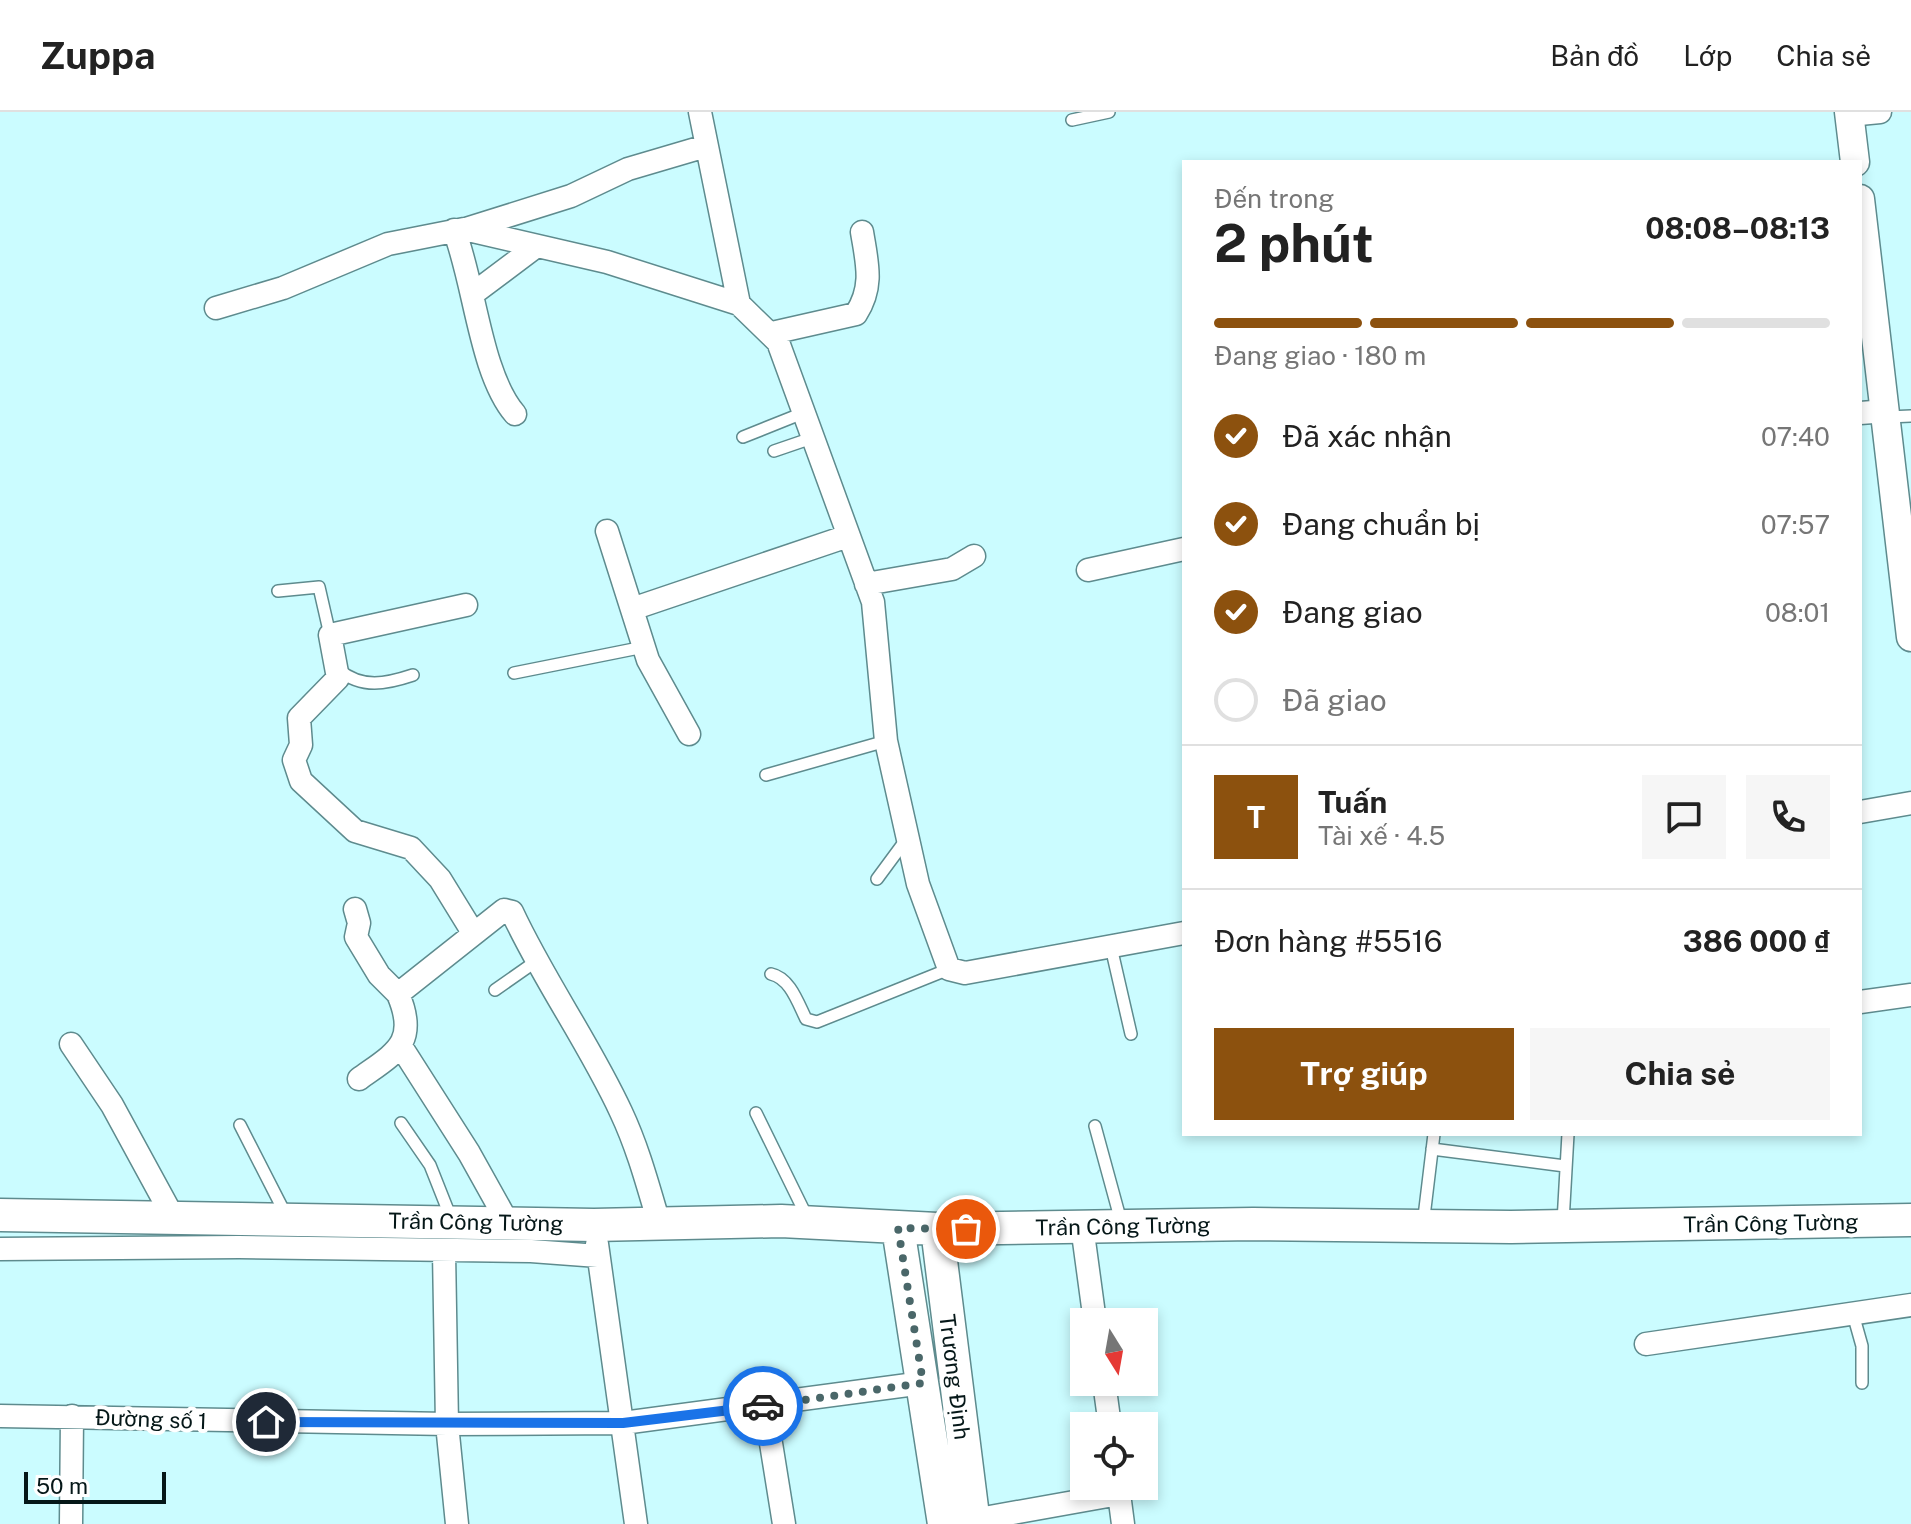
<!DOCTYPE html>
<html lang="vi">
<meta charset="utf-8">
<style>
body{margin:0;font-family:"Public Sans",sans-serif;background:#f6f6f6;color:#222;height:100vh;display:flex;flex-direction:column;font-size:30px;white-space:nowrap}
*{box-sizing:border-box;margin:0}
p{font-size:26px;color:#767676}
.icon{flex:none;width:44px;height:44px;fill:none;stroke:currentColor;stroke-width:2;stroke-linecap:round;stroke-linejoin:round}
.map{position:relative;flex:1;overflow:hidden}
.drawer{position:absolute;left:1182px;top:48px;width:680px;height:976px;display:flex;flex-direction:column;background:#fff;border-radius:0px;box-shadow:0 4px 12px #0003}
.drawer>*{flex:none}
.needle{width:52px;rotate:169deg}
.tools{position:absolute;left:1070px;top:1196px;display:grid;gap:16px}
.tools a{display:grid;place-items:center;width:88px;height:88px;border-radius:0px;background:#fff;box-shadow:0 4px 12px #0003;font-size:40px}
.scale{position:absolute;left:24px;bottom:20px;width:142px;box-sizing:border-box;padding-left:8px;border:4px solid #051718;border-top:0;font-size:22px;line-height:28px;white-space:nowrap;color:#051718;-webkit-text-stroke:6px #fff;paint-order:stroke}
.pin{position:absolute;display:grid;place-items:center;width:68px;height:68px;color:#fff;margin:-34px;border:4px solid #fff;border-radius:50%;box-shadow:0 2px 8px #0007}
.courier{position:absolute;display:grid;place-items:center;width:80px;height:80px;margin:-40px;border:6px solid #1a73e8;border-radius:50%;background:#fff;color:#222;box-shadow:0 2px 10px #0007}
.head em{font-style:normal;font-weight:700}
.head div{display:flex;flex-direction:column-reverse}
.head{display:flex;align-items:center;justify-content:space-between;height:136px;padding:0 32px}
h1{font-size:52px;font-weight:700;line-height:60px}
.bar{display:grid;grid-template-columns:repeat(4,1fr);gap:12px 8px;align-content:center;height:96px;padding:0 32px}
.bar i{height:10px;border-radius:6px;background:#e0e0e0}
.bar .current{background:#8c510e}
.bar p{grid-column:span 4}
.line{display:flex;align-items:center;gap:20px;padding:0 32px;border-top:2px solid #e0e0e0}
.line div{flex:1}
.round{display:grid;place-items:center;flex:none;width:84px;height:84px;border-radius:0px;background:#f6f6f6}
ol{padding:0 32px;list-style:none}
li{display:flex;align-items:center;gap:24px;height:88px}
li p{margin-inline-start:auto}
li .icon{padding:8px;border-radius:50%;background:#8c510e;color:#fff;stroke-width:4}
li:last-child{color:#767676}
li i{width:44px;height:44px;border:4px solid #e0e0e0;border-radius:50%}
.cta{display:flex;gap:16px;margin-top:auto;padding:16px 32px}
.cta a{flex:1;height:92px;border-radius:0px;background:#8c510e;color:#fff;font-size:32px;font-weight:700;line-height:92px;text-align:center}
.cta a+a{background:#f6f6f6;color:#222}
header{display:flex;align-items:center;gap:48px;box-sizing:border-box;height:112px;padding:0 40px;background:#fff;border-bottom:2px solid #e0e0e0}
header strong{font-size:38px}
nav{display:flex;gap:44px;margin-inline-start:auto;font-size:28px}
.map>svg:first-child{display:block}
</style>
<header>
<strong>Zuppa</strong>
<nav><a>Bản đồ</a><a>Lớp</a><a>Chia sẻ</a></nav>
</header>
<div class="map">
<svg width="1911" height="1412" viewBox="0 0 1911 1412">
<rect width="100%" height="100%" fill="#cbfcff"/>
<g fill="none" stroke-linecap="round" stroke-linejoin="round">
<!-- service casing -->
<g stroke="#5e8b8e" stroke-width="14">
<path id="service" d="M1072,8L1109,0
M1888,305L1911,304
M743,325L803,301
M774,339L812,326
M278,479L319,475L330,523
M339,558C362,577 386,572 413,563
M514,561L644,535
M766,663L886,629
M877,767L908,725
M1111,835L1131,922
M771,862C790,866 798,891 806,907L817,910L949,857
M495,878L535,850
M756,1001L808,1107
M401,1011L430,1053L451,1106
M240,1013L286,1103
M1095,1014L1122,1113
M1432,1037L1565,1054
M1563,1110L1568,1022
M1423,1113L1434,1022
M1853,1202L1862,1234V1271"/>
</g>
<!-- minor casing -->
<g stroke="#5e8b8e" stroke-width="25">
<path id="minor" d="M700,0L739,192L778,230L873,490L886,629L918,772L949,857L965,861L1184,821
M1849,3L1880,0
M466,117L571,84L628,57L706,34
M454,118C475,172 480,261 515,302
M474,181L534,136
M216,196L283,176L388,132L464,117L607,150L739,192
M772,221L856,202C874,174 867,151 862,120
M1860,301L1887,299
M607,419L648,548L689,622
M1088,458L1184,437
M866,472L952,457L974,444
M466,493L330,523L338,566L299,606L301,633L294,648L301,669L355,719L411,736L440,767L472,819
M632,497L848,424
M1860,700L1911,691
M355,797L359,811L356,825L379,863L398,882
M1860,890L1911,883
M71,932L112,993L173,1105
M402,936L469,1041L508,1111
M359,967C395,941 419,931 398,882L504,798L512,800C544,869 589,931 621,1000C638,1036 648,1074 659,1111
M1082,1114L1095,1210
M597,1132L636,1412
M0,1137L239,1135L531,1139L598,1144
M444,1140L447,1312L457,1412
M1646,1232L1911,1193
M1104,1270L1110,1314
M765,1294L784,1412
M0,1304L447,1312L623,1311L923,1271
M1118,1374L1123,1412
M973,1408L1119,1382
M71,1412L72,1304"/>
</g>
<!-- tertiary casing -->
<g stroke="#5e8b8e" stroke-width="31">
<path id="tertiary" d="M1849,0L1855,50
M1860,87L1911,525"/>
</g>
<!-- secondary casing -->
<g stroke="#5e8b8e" stroke-width="35">
<path id="secondary" d="M0,1103L594,1113L781,1109L937,1117L1253,1112L1511,1115L1911,1108
M898,1116L944,1412
M937,1117L974,1412"/>
</g>
<!-- service -->
<use href="#service" stroke="#fff" stroke-width="11"/>
<!-- minor -->
<use href="#minor" stroke="#fff" stroke-width="22"/>
<!-- tertiary -->
<use href="#tertiary" stroke="#fff" stroke-width="28"/>
<!-- secondary -->
<use href="#secondary" stroke="#fff" stroke-width="32"/>
</g>
<g fill="none" stroke-linecap="round" stroke-linejoin="round">
<!-- done -->
<path stroke="#4a6769" stroke-width="8" stroke-dasharray="0 14.4" d="M763,1294L923,1271L898,1116L966,1117"/>
<!-- route -->
<path stroke="#1a73e8" stroke-width="10" d="M266,1310L623,1311L763,1294"/>
</g>
<g text-anchor="middle" stroke-width="8" stroke-linejoin="round" paint-order="stroke">
<!-- street labels -->
<g font-size="22" fill="#051718" stroke="#fff">
<text transform="translate(476 1110) rotate(1)" y="8">Trần Công Tường</text>
<text transform="translate(1771 1111) rotate(-1)" y="8">Trần Công Tường</text>
<text transform="translate(1123 1114) rotate(-1)" y="8">Trần Công Tường</text>
<text transform="translate(955 1265) rotate(83)" y="8">Trương Định</text>
<text transform="translate(151 1307) rotate(2)" y="8">Đường số 1</text>
</g>
</g>
</svg>
<div class="tools">
<a><svg class="needle" viewBox="-14 -14 28 28"><path d="M0-13l5 13h-10z" fill="#e53935"/><path d="M0 13l5-13h-10z" fill="#767676"/></svg></a>
<a><svg class="icon" aria-label="locate" viewBox="0 0 24 24"><circle cx="12" cy="12" r="6"/><path d="M12 2v4M12 18v4M2 12h4M18 12h4"/></svg></a>
</div>
<div class="scale">50 m</div>
<div class="pin" style="left:966px;top:1117px;background:#ea580c"><svg class="icon" aria-label="bag" viewBox="0 0 24 24"><path d="M5 8h14l-1 12H6zM9 8a3 3 0 0 1 6 0"/></svg></div>
<div class="pin" style="left:266px;top:1310px;background:#1f2937"><svg class="icon" aria-label="home" viewBox="0 0 24 24"><path d="M3 11l9-7 9 7M6 9v11h12V9"/></svg></div>
<div class="courier" style="left:763px;top:1294px"><svg class="icon" aria-label="car" viewBox="0 0 24 24"><path d="M5 17H2v-5l4-1 3-4h7l3 4 3 1v5h-3M9 17h6M6 11h13"/><circle cx="7" cy="17" r="2"/><circle cx="17" cy="17" r="2"/></svg></div>
<section class="drawer">
<div class="head"><div><h1>2 phút</h1><p>Đến trong</p></div><em>08:08–08:13</em></div>
<div class="bar"><i class="current"></i><i class="current"></i><i class="current"></i><i></i><p>Đang giao · 180 m</p></div>
<ol>
<li><svg class="icon" aria-label="check" viewBox="0 0 24 24"><path d="M5 12l5 5 9-10"/></svg>Đã xác nhận<p>07:40</p></li>
<li><svg class="icon" aria-label="check" viewBox="0 0 24 24"><path d="M5 12l5 5 9-10"/></svg>Đang chuẩn bị<p>07:57</p></li>
<li><svg class="icon" aria-label="check" viewBox="0 0 24 24"><path d="M5 12l5 5 9-10"/></svg>Đang giao<p>08:01</p></li>
<li><i></i>Đã giao</li>
</ol>
<div class="line" style="height:144px"><b class="round" style="background:#8c510e;color:#fff">T</b><div><b>Tuấn</b><p>Tài xế · 4.5</p></div><a class="round"><svg class="icon" aria-label="chat" viewBox="0 0 24 24"><path d="M4 5h16v11H9l-5 4z"/></svg></a><a class="round"><svg class="icon" aria-label="phone" viewBox="0 0 24 24"><path d="M5 4h4l2 5-3 2q2 4 5 5l2-3 5 2v4C11 20 4 13 5 4z"/></svg></a></div>
<div class="line" style="height:104px"><div>Đơn hàng #5516</div><b>386 000 ₫</b></div>
<div class="cta"><a>Trợ giúp</a><a>Chia sẻ</a></div>
</section>
</div>
